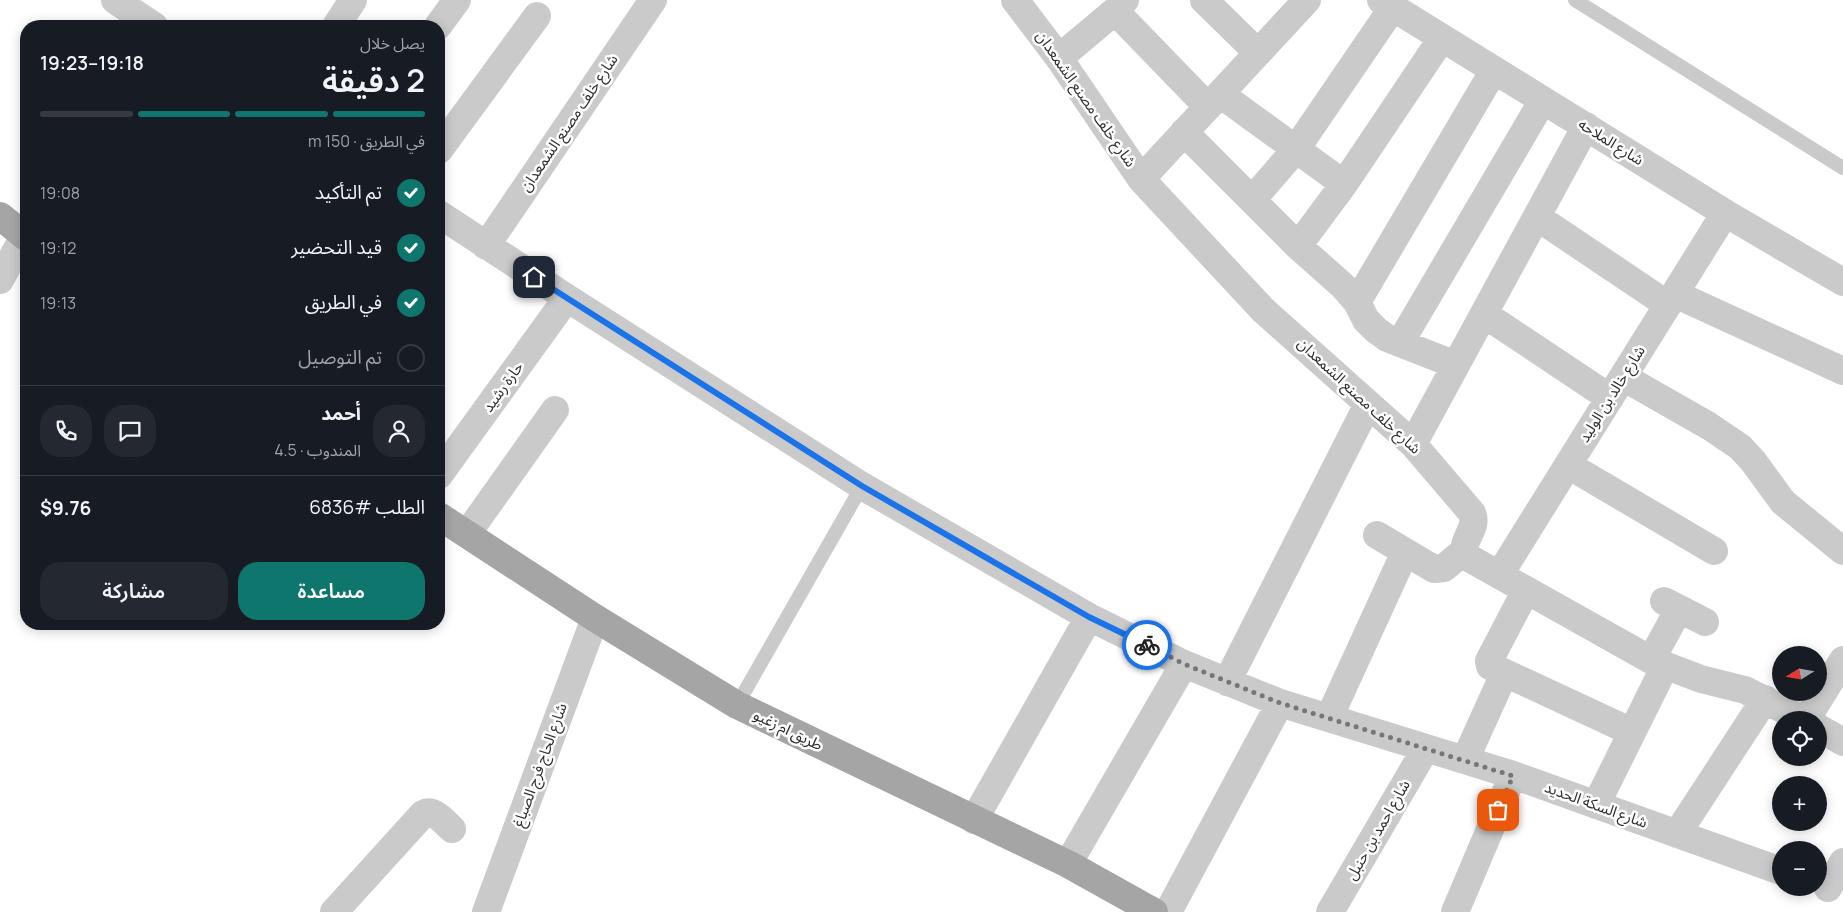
<!DOCTYPE html>
<html lang="ar">
<meta charset="utf-8">
<style>
body{margin:0;font-family:Manrope,"Noto Sans Arabic",sans-serif;background:#242831;color:#f1f3f6;direction:rtl;height:100vh;display:flex;flex-direction:column;font-size:19px;white-space:nowrap}
*{box-sizing:border-box;margin:0}
p{font-size:16px;color:#9ea1a6}
.icon{flex:none;width:28px;height:28px;fill:none;stroke:currentColor;stroke-width:2;stroke-linecap:round;stroke-linejoin:round}
.map{position:relative;flex:1;overflow:hidden;direction:ltr}
.details{position:absolute;left:20px;top:20px;width:425px;height:610px;display:flex;flex-direction:column;background:#171b24;border-radius:20px;box-shadow:0 2px 12px #0003;direction:rtl}
.details>*{flex:none}
.needle{width:32px;rotate:259deg}
.controls{position:absolute;left:1772px;top:646px;display:grid;gap:10px}
.controls a{display:grid;place-items:center;width:55px;height:55px;border-radius:50%;background:#171b24;box-shadow:0 2px 12px #0003;font-size:25px}
.pin{position:absolute;display:grid;place-items:center;width:42px;height:42px;color:#fff;margin:-21px;border-radius:10px;box-shadow:0 2px 8px #0006}
.courier{position:absolute;display:grid;place-items:center;width:50px;height:50px;margin:-25px;border:4px solid #1a73e8;border-radius:50%;background:#fff;color:#222;box-shadow:0 1px 6px #0007}
.summary em{font-style:normal;font-weight:600}
.summary div{display:flex;flex-direction:column-reverse}
.summary{display:flex;align-items:center;justify-content:space-between;height:85px;padding:0 20px}
h1{font-size:32px;font-weight:600;line-height:38px}
.bar{display:grid;grid-template-columns:repeat(4,1fr);gap:8px 5px;align-content:center;height:60px;padding:0 20px}
.bar i{height:6px;border-radius:4px;background:#363941}
.bar .selected{background:#0f766e}
.bar p{grid-column:span 4}
.line{display:flex;align-items:center;gap:12px;padding:0 20px;border-top:1px solid #363941}
.line div{flex:1}
.round{display:grid;place-items:center;flex:none;width:52px;height:52px;border-radius:20px;background:#242831}
ol{padding:0 20px;list-style:none}
li{display:flex;align-items:center;gap:15px;height:55px}
li p{margin-inline-start:auto}
li .icon{padding:5px;border-radius:50%;background:#0f766e;color:#fff;stroke-width:4}
li:last-child{color:#9ea1a6}
li i{width:28px;height:28px;border:2px solid #363941;border-radius:50%}
.cta{display:flex;gap:10px;margin-top:auto;padding:10px 20px}
.cta a{flex:1;height:58px;border-radius:20px;background:#0f766e;color:#fff;font-size:20px;font-weight:600;line-height:58px;text-align:center}
.cta a+a{background:#242831;color:#f1f3f6}
.map>svg:first-child{display:block}
</style>
<div class="map">
<svg width="1843" height="912" viewBox="0 0 1843 912">
<rect width="100%" height="100%" fill="#fff"/>
<g fill="none" stroke-linecap="round" stroke-linejoin="round">
<!-- service -->
<path stroke="#cacaca" stroke-width="14" d="M1575,0L1843,168
M737,705L862,486"/>
<!-- minor -->
<path stroke="#cacaca" stroke-width="28" d="M115,0L154,26
M1015,0L1059,58L1141,179L1263,310L1413,444L1472,513C1480,530 1455,543 1469,558L1651,660L1701,679L1745,690L1804,720
M1204,0L1258,53
M1381,0L1725,213L1843,282
M1115,11L1208,107
M336,26L353,0
M438,26L457,0
M1059,58L1115,11L1125,0
M1220,94L1344,184
M1184,132L1298,246L1343,286L1357,302L1366,320L1376,330L1387,338L1456,365
M439,150L537,16
M1141,179L1307,0
M1252,200L1296,149L1393,7
M439,214L567,298L862,486L1089,617L1184,664L1280,703L1513,775L1781,871
M1537,217L1668,305
M486,246L653,0
M1298,246L1344,184L1442,38
M0,280L24,236
M1675,294L1843,371
M1357,302L1494,70
M1484,314L1610,398
M1400,343L1543,100
M1623,377L1709,426L1740,447L1753,461L1783,502L1843,551
M1413,444L1586,126
M1568,465L1714,551
M439,475L567,298
M467,534L555,410
M1377,535L1434,569L1444,568L1464,551
M1500,574L1725,213
M1526,590L1489,661L1490,666L1632,732
M1664,601L1705,622
M1651,660L1679,609
M1227,682L1368,404
M1329,718L1405,552
M1806,720L1843,660
M1819,728L1843,742
M1465,760L1504,674
M1596,805L1665,666
M974,820L1089,617
M1677,834L1765,699
M1068,864L1184,664
M1828,888L1843,862
M334,912L423,814C434,808 443,821 452,829
M486,912L595,618
M1168,912L1280,703
M1330,912L1426,748
M1455,912L1513,775"/>
<!-- primary -->
<path stroke="#a5a5a5" stroke-width="28" d="M0,216L26,237
M439,516L595,618L737,705L1068,864L1154,912"/>
</g>
<g fill="none" stroke-linecap="round" stroke-linejoin="round">
<!-- done -->
<path stroke="#767676" stroke-width="5" stroke-dasharray="0 9" d="M1147,645L1184,664L1280,703L1513,776L1498,810"/>
<!-- route -->
<path stroke="#1a73e8" stroke-width="6" d="M534,277L862,486L1089,617L1147,645"/>
</g>
<g text-anchor="middle" stroke-width="5" stroke-linejoin="round" paint-order="stroke">
<!-- street labels -->
<g font-size="15" fill="#2d2d2d" stroke="#fff">
<text transform="translate(1086 99) rotate(55)" y="5">شارع خلف مصنع الشمعدان</text>
<text transform="translate(569 123) rotate(-56)" y="5">شارع خلف مصنع الشمعدان</text>
<text transform="translate(1611 142) rotate(32)" y="5">شارع الملاحه</text>
<text transform="translate(503 387) rotate(-54)" y="5">حارة رشيد</text>
<text transform="translate(1612 394) rotate(-58)" y="5">شارع خالد بن الوليد</text>
<text transform="translate(1359 396) rotate(43)" y="5">شارع خلف مصنع الشمعدان</text>
<text transform="translate(788 730) rotate(26)" y="5">طريق ام زغيو</text>
<text transform="translate(540 765) rotate(-70)" y="5">شارع الحاج فرج الصباغ</text>
<text transform="translate(1596 805) rotate(20)" y="5">شارع السكة الحديد</text>
<text transform="translate(1378 830) rotate(-60)" y="5">شارع احمد بن حنبل</text>
</g>
</g>
</svg>
<div class="controls">
<a><svg class="needle" viewBox="-14 -14 28 28"><path d="M0-13l5 13h-10z" fill="#e53935"/><path d="M0 13l5-13h-10z" fill="#9ea1a6"/></svg></a>
<a><svg class="icon" aria-label="locate" viewBox="0 0 24 24"><circle cx="12" cy="12" r="6"/><path d="M12 2v4M12 18v4M2 12h4M18 12h4"/></svg></a>
<a>+</a>
<a>−</a>
</div>
<div class="pin" style="left:1498px;top:810px;background:#ea580c"><svg class="icon" aria-label="bag" viewBox="0 0 24 24"><path d="M5 8h14l-1 12H6zM9 8a3 3 0 0 1 6 0"/></svg></div>
<div class="pin" style="left:534px;top:277px;background:#1f2937"><svg class="icon" aria-label="home" viewBox="0 0 24 24"><path d="M3 11l9-7 9 7M6 9v11h12V9"/></svg></div>
<div class="courier" style="left:1147px;top:645px"><svg class="icon" aria-label="bike" viewBox="0 0 24 24"><circle cx="6" cy="16" r="4"/><circle cx="18" cy="16" r="4"/><path d="M6 16l4-8h5l3 8M10 8l3 8H6M13 5h3"/></svg></div>
<section class="details">
<div class="summary"><div><h1>2 دقيقة</h1><p>يصل خلال</p></div><em>19:18–19:23</em></div>
<div class="bar"><i class="selected"></i><i class="selected"></i><i class="selected"></i><i></i><p>في الطريق · 150 m</p></div>
<ol>
<li><svg class="icon" aria-label="check" viewBox="0 0 24 24"><path d="M5 12l5 5 9-10"/></svg>تم التأكيد<p>19:08</p></li>
<li><svg class="icon" aria-label="check" viewBox="0 0 24 24"><path d="M5 12l5 5 9-10"/></svg>قيد التحضير<p>19:12</p></li>
<li><svg class="icon" aria-label="check" viewBox="0 0 24 24"><path d="M5 12l5 5 9-10"/></svg>في الطريق<p>19:13</p></li>
<li><i></i>تم التوصيل</li>
</ol>
<div class="line" style="height:90px"><a class="round"><svg class="icon" aria-label="person" viewBox="0 0 24 24"><circle cx="12" cy="8" r="4"/><path d="M4 21q1-7 8-7t8 7"/></svg></a><div><b>أحمد</b><p>المندوب · 4.5</p></div><a class="round"><svg class="icon" aria-label="chat" viewBox="0 0 24 24"><path d="M4 5h16v11H9l-5 4z"/></svg></a><a class="round"><svg class="icon" aria-label="phone" viewBox="0 0 24 24"><path d="M5 4h4l2 5-3 2q2 4 5 5l2-3 5 2v4C11 20 4 13 5 4z"/></svg></a></div>
<div class="line" style="height:65px"><div>الطلب #6836</div><b>$9.76</b></div>
<div class="cta"><a>مساعدة</a><a>مشاركة</a></div>
</section>
</div>
